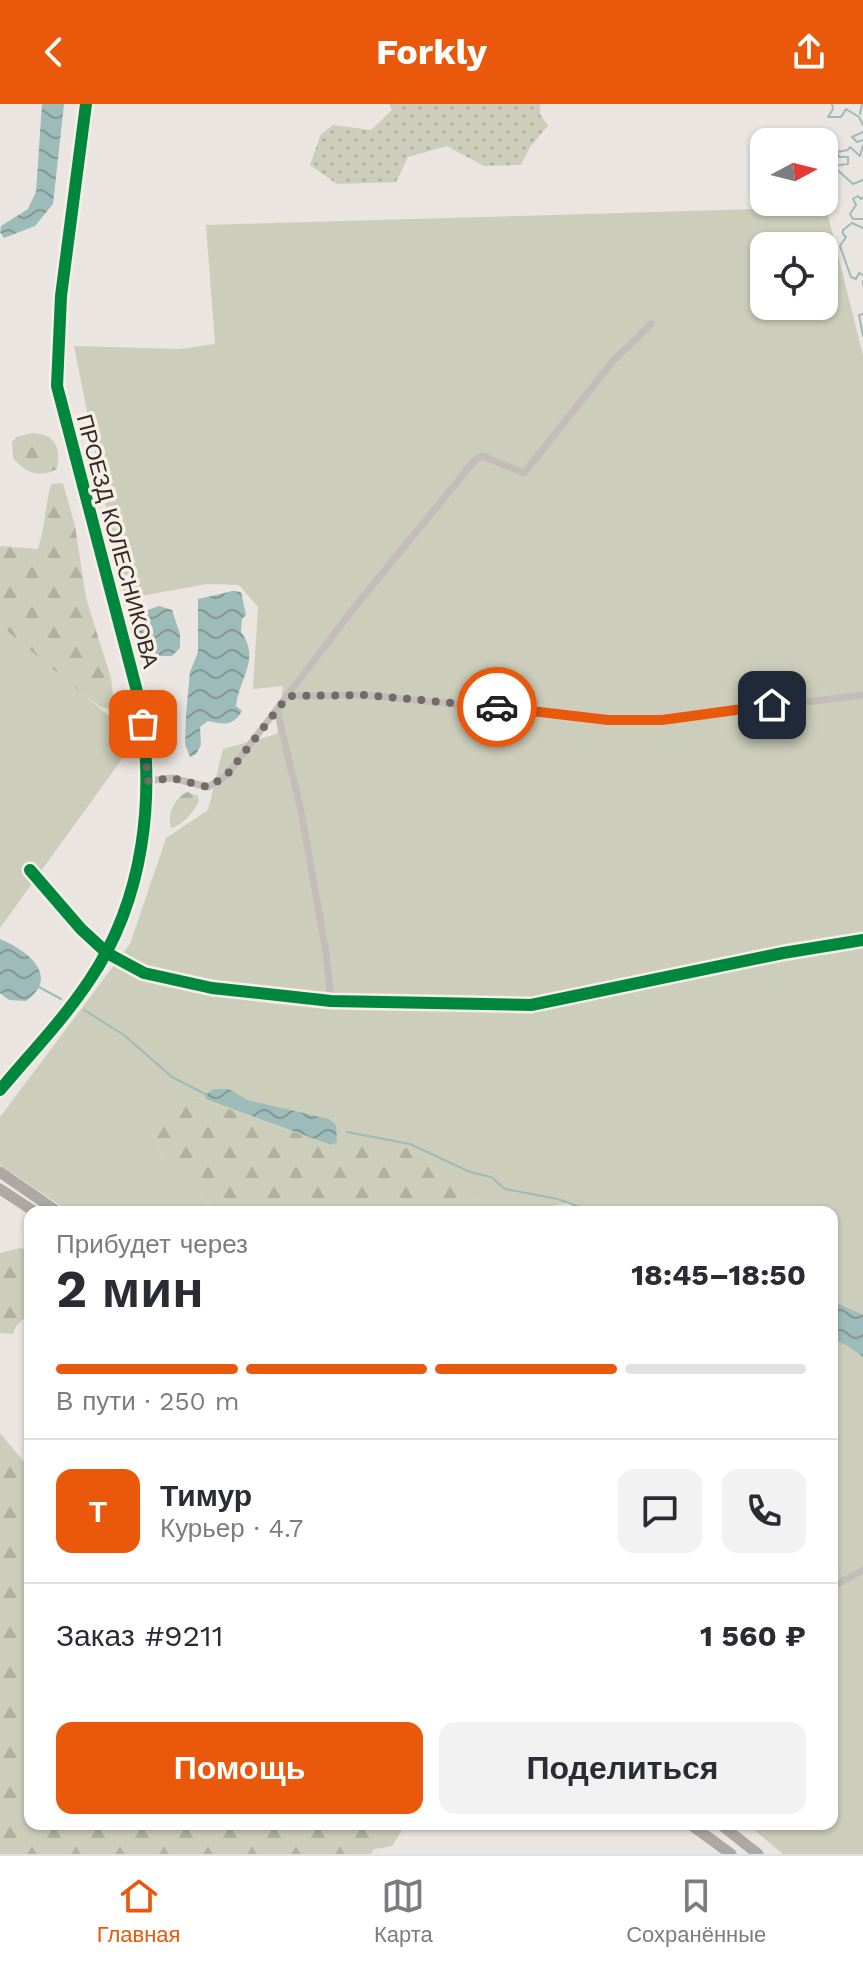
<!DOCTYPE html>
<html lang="ru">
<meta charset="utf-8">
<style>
body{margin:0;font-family:"Work Sans",sans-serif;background:#f2f2f3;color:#2b2b33;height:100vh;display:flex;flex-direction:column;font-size:30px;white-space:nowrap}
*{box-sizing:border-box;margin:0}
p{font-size:26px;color:#7c7c81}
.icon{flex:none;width:44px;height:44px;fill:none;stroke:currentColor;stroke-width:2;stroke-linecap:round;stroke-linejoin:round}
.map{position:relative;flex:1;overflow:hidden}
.details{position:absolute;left:24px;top:1102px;width:814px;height:624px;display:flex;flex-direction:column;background:#fff;border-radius:16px;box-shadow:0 2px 6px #0004}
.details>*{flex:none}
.needle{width:52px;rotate:83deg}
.fabs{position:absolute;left:750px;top:24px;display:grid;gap:16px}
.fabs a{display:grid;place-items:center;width:88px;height:88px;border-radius:16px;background:#fff;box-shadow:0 2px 6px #0004;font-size:40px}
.pin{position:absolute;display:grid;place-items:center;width:68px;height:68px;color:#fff;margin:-34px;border-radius:16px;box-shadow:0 4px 12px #0006}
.courier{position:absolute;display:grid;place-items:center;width:80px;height:80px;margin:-40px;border:6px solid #ea580c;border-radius:50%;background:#fff;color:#222;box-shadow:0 2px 10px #0007}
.summary em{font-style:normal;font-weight:700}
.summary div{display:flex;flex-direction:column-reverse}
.summary{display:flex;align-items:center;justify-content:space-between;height:136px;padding:0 32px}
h1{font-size:52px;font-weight:700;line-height:60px}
.bar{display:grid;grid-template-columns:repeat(4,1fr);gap:12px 8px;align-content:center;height:96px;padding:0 32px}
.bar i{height:10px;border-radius:6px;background:#e1e1e2}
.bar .on{background:#ea580c}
.bar p{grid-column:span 4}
.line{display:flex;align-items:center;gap:20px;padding:0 32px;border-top:2px solid #e1e1e2}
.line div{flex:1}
.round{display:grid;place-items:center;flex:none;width:84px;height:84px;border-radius:16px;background:#f2f2f3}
.button{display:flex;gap:16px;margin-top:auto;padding:16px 32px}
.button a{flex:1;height:92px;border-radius:16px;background:#ea580c;color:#fff;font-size:32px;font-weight:700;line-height:92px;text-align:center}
.button a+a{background:#f2f2f3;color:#2b2b33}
header{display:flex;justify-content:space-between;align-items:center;height:104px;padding:0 32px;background:#ea580c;color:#fff;font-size:36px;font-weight:700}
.dock{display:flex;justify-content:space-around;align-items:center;height:112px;border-top:2px solid #e1e1e2;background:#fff;font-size:22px;color:#7c7c81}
.dock a{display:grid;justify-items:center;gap:4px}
.dock .on{color:#ea580c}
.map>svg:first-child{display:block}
</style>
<header><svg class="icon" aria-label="back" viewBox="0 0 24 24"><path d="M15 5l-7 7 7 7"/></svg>Forkly<svg class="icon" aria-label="share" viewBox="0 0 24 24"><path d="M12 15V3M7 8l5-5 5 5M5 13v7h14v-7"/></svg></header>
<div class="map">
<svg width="863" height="1750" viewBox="0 0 863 1750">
<defs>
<pattern id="grass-dots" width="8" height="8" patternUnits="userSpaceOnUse" patternTransform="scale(2)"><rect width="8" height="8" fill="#cccebb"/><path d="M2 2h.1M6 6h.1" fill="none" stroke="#b0b1a1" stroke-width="1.8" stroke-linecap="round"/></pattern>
<pattern id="forest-firs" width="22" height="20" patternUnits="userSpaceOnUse" patternTransform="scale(2)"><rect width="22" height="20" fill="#cccebb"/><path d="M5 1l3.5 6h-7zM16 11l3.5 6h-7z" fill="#b0b1a1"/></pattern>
<pattern id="water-waves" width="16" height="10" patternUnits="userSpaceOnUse" patternTransform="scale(2)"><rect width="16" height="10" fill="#9dbbb9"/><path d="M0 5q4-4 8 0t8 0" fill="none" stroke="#819896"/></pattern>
</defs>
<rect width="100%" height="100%" fill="#eae5e0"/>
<!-- grass -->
<path fill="url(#grass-dots)" d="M389,0H540V10L548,22L530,43L521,61L484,62L447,42L408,53L396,78L337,80L310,61L321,30L333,21L371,26L392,6Z"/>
<!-- forest -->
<path fill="url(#forest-firs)" d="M31,329C55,330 61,342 57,365C39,374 25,369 13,354L12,338L17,333Z
M63,379L75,422L86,494L111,574L115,606L100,603L51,566L0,541V442L38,445C45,424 45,401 51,380Z
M187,688L198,692L199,697C193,708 184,721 171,724C167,710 174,695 187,688Z
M196,993L331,1041H394L411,1045L431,1057L438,1070L473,1093L513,1108H225L213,1104L162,1052L153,1030L156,1020L183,998Z
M21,1144L30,1147V1208L16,1222L13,1230L0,1229V1149Z
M0,1329L30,1365V1720H406L392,1742L374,1745L371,1750H0Z"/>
<!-- green -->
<path fill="#cccebb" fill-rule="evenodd" d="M826,103L863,251V1750H783L747,1720H832V1108H584L569,1099L513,1108L473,1093L438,1070L431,1057L411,1045L394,1041H331L196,993L183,998L156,1020L153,1030L162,1052L213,1104L225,1108H70L0,1061V1013L130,840L166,734L208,706L223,645L277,630L283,582L253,585L258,503L239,481L207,480L124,495L74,242L180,245L215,240L206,121ZM764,142H824V202H764Z
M0,521L127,627V648L0,824Z"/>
<!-- water -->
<path fill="url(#water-waves)" d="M42,0H64L53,100L35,122L4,134L0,128L1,122L28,105L36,88Z
M233,487L241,488L246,511L242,515L241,528C261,555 239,574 236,602L242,607C233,622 225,621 208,617L200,623L201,641L196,650L190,653L185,640L186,611L190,568L198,548V495Z
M159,502L172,506L180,530V544L172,552H150L136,537L130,512Z
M0,835C27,846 61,872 26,897L9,896L0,889Z
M214,985H229L247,996L329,1015L336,1021L337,1038L331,1041L206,995L205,991Z
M832,1197L863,1211V1253L846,1241L832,1235Z"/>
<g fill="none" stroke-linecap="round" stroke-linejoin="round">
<!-- stream -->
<path stroke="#9dbbb9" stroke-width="2" d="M832,0L833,5L828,13H841L846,5L859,13L863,21
M860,10L862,0
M863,28L852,33L857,38L863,36
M863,41L860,52L850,43L848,46L837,48L839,53H848V60L833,62L853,80L863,76
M863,93L861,95L858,92L853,95L856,101L850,110L853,115H863
M863,124L852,119L843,126V130L846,133L840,142L851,173L856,175L859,169L863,171
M863,177V181
M863,210L859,211L863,232
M39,883L61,895
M84,906L124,931L172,973L207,991
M347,1028L410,1040L470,1068L491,1073L505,1085L558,1095L593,1108"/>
<!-- minor -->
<path stroke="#c3bdb9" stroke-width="7" d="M288,592L366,591L608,616H662L863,591
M277,606L301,707L326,848L331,897
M148,677L172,674L208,683L226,672L354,504L475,356L483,352L524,369L613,257L651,220
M30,766L81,825L107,849L144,869L212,884L331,897L531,901L783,849L863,836
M0,986C30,950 63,916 89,877C145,795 156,691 139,595L57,282L61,192L86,0
M832,1483L863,1466"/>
<!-- trunk -->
<path stroke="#aea8a4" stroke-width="11" d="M0,1068L58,1108
M0,1085L35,1108
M690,1720L731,1750
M720,1720L758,1750"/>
<!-- cycleway casing -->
<g stroke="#f7eee6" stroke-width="17">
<path id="cycleway" d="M30,766L81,825L107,849L144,869L212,884L331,897L531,901L783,849L863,836
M0,986C30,950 63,916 89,877C145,795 156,691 139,595L57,282L61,192L86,0"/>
</g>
<!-- cycleway -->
<use href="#cycleway" stroke="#00873e" stroke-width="12"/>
</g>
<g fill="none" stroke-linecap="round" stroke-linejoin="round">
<!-- done -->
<path stroke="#736b68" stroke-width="8" stroke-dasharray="0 14.4" d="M143,620L148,677L172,674L208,683L226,672L288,592L366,591L497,603"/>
<!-- route -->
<path stroke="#ea580c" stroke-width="10" d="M497,603L608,616H662L772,601"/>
</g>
<g text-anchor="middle" stroke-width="7" stroke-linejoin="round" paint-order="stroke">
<!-- street labels -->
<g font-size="22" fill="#332a27" stroke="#f7eee6">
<text transform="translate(118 437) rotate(75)" y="8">ПРОЕЗД КОЛЕСНИКОВА</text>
</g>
</g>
</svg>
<div class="fabs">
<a><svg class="needle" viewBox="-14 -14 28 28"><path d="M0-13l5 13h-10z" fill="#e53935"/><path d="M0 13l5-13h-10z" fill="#7c7c81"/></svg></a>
<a><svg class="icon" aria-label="locate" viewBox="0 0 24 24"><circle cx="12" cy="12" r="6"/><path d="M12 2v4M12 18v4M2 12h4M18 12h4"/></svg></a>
</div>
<div class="pin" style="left:143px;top:620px;background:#ea580c"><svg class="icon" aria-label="bag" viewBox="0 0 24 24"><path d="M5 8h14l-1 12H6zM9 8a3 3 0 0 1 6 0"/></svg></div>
<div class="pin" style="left:772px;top:601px;background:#1f2937"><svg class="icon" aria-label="home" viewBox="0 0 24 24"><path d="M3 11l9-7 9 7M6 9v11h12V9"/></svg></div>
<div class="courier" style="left:497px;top:603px"><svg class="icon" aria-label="car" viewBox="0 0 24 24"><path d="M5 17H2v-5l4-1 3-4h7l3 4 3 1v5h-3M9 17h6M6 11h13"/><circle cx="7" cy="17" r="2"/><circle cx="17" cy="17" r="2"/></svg></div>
<section class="details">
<div class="summary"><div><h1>2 мин</h1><p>Прибудет через</p></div><em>18:45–18:50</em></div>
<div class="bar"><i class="on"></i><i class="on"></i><i class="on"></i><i></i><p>В пути · 250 m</p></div>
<div class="line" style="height:144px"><b class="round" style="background:#ea580c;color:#fff">Т</b><div><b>Тимур</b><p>Курьер · 4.7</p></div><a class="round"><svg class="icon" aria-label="chat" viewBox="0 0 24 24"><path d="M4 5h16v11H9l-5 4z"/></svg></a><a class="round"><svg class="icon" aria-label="phone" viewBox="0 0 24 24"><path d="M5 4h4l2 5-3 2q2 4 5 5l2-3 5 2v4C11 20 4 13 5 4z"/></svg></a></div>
<div class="line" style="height:104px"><div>Заказ #9211</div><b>1 560 ₽</b></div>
<div class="button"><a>Помощь</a><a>Поделиться</a></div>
</section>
</div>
<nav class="dock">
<a class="on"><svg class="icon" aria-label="home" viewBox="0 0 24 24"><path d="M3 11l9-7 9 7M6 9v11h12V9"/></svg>Главная</a>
<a><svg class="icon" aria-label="map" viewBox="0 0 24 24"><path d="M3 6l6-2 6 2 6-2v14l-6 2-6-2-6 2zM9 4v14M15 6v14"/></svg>Карта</a>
<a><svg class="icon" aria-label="saved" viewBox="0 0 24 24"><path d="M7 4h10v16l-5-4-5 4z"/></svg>Сохранённые</a>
</nav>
